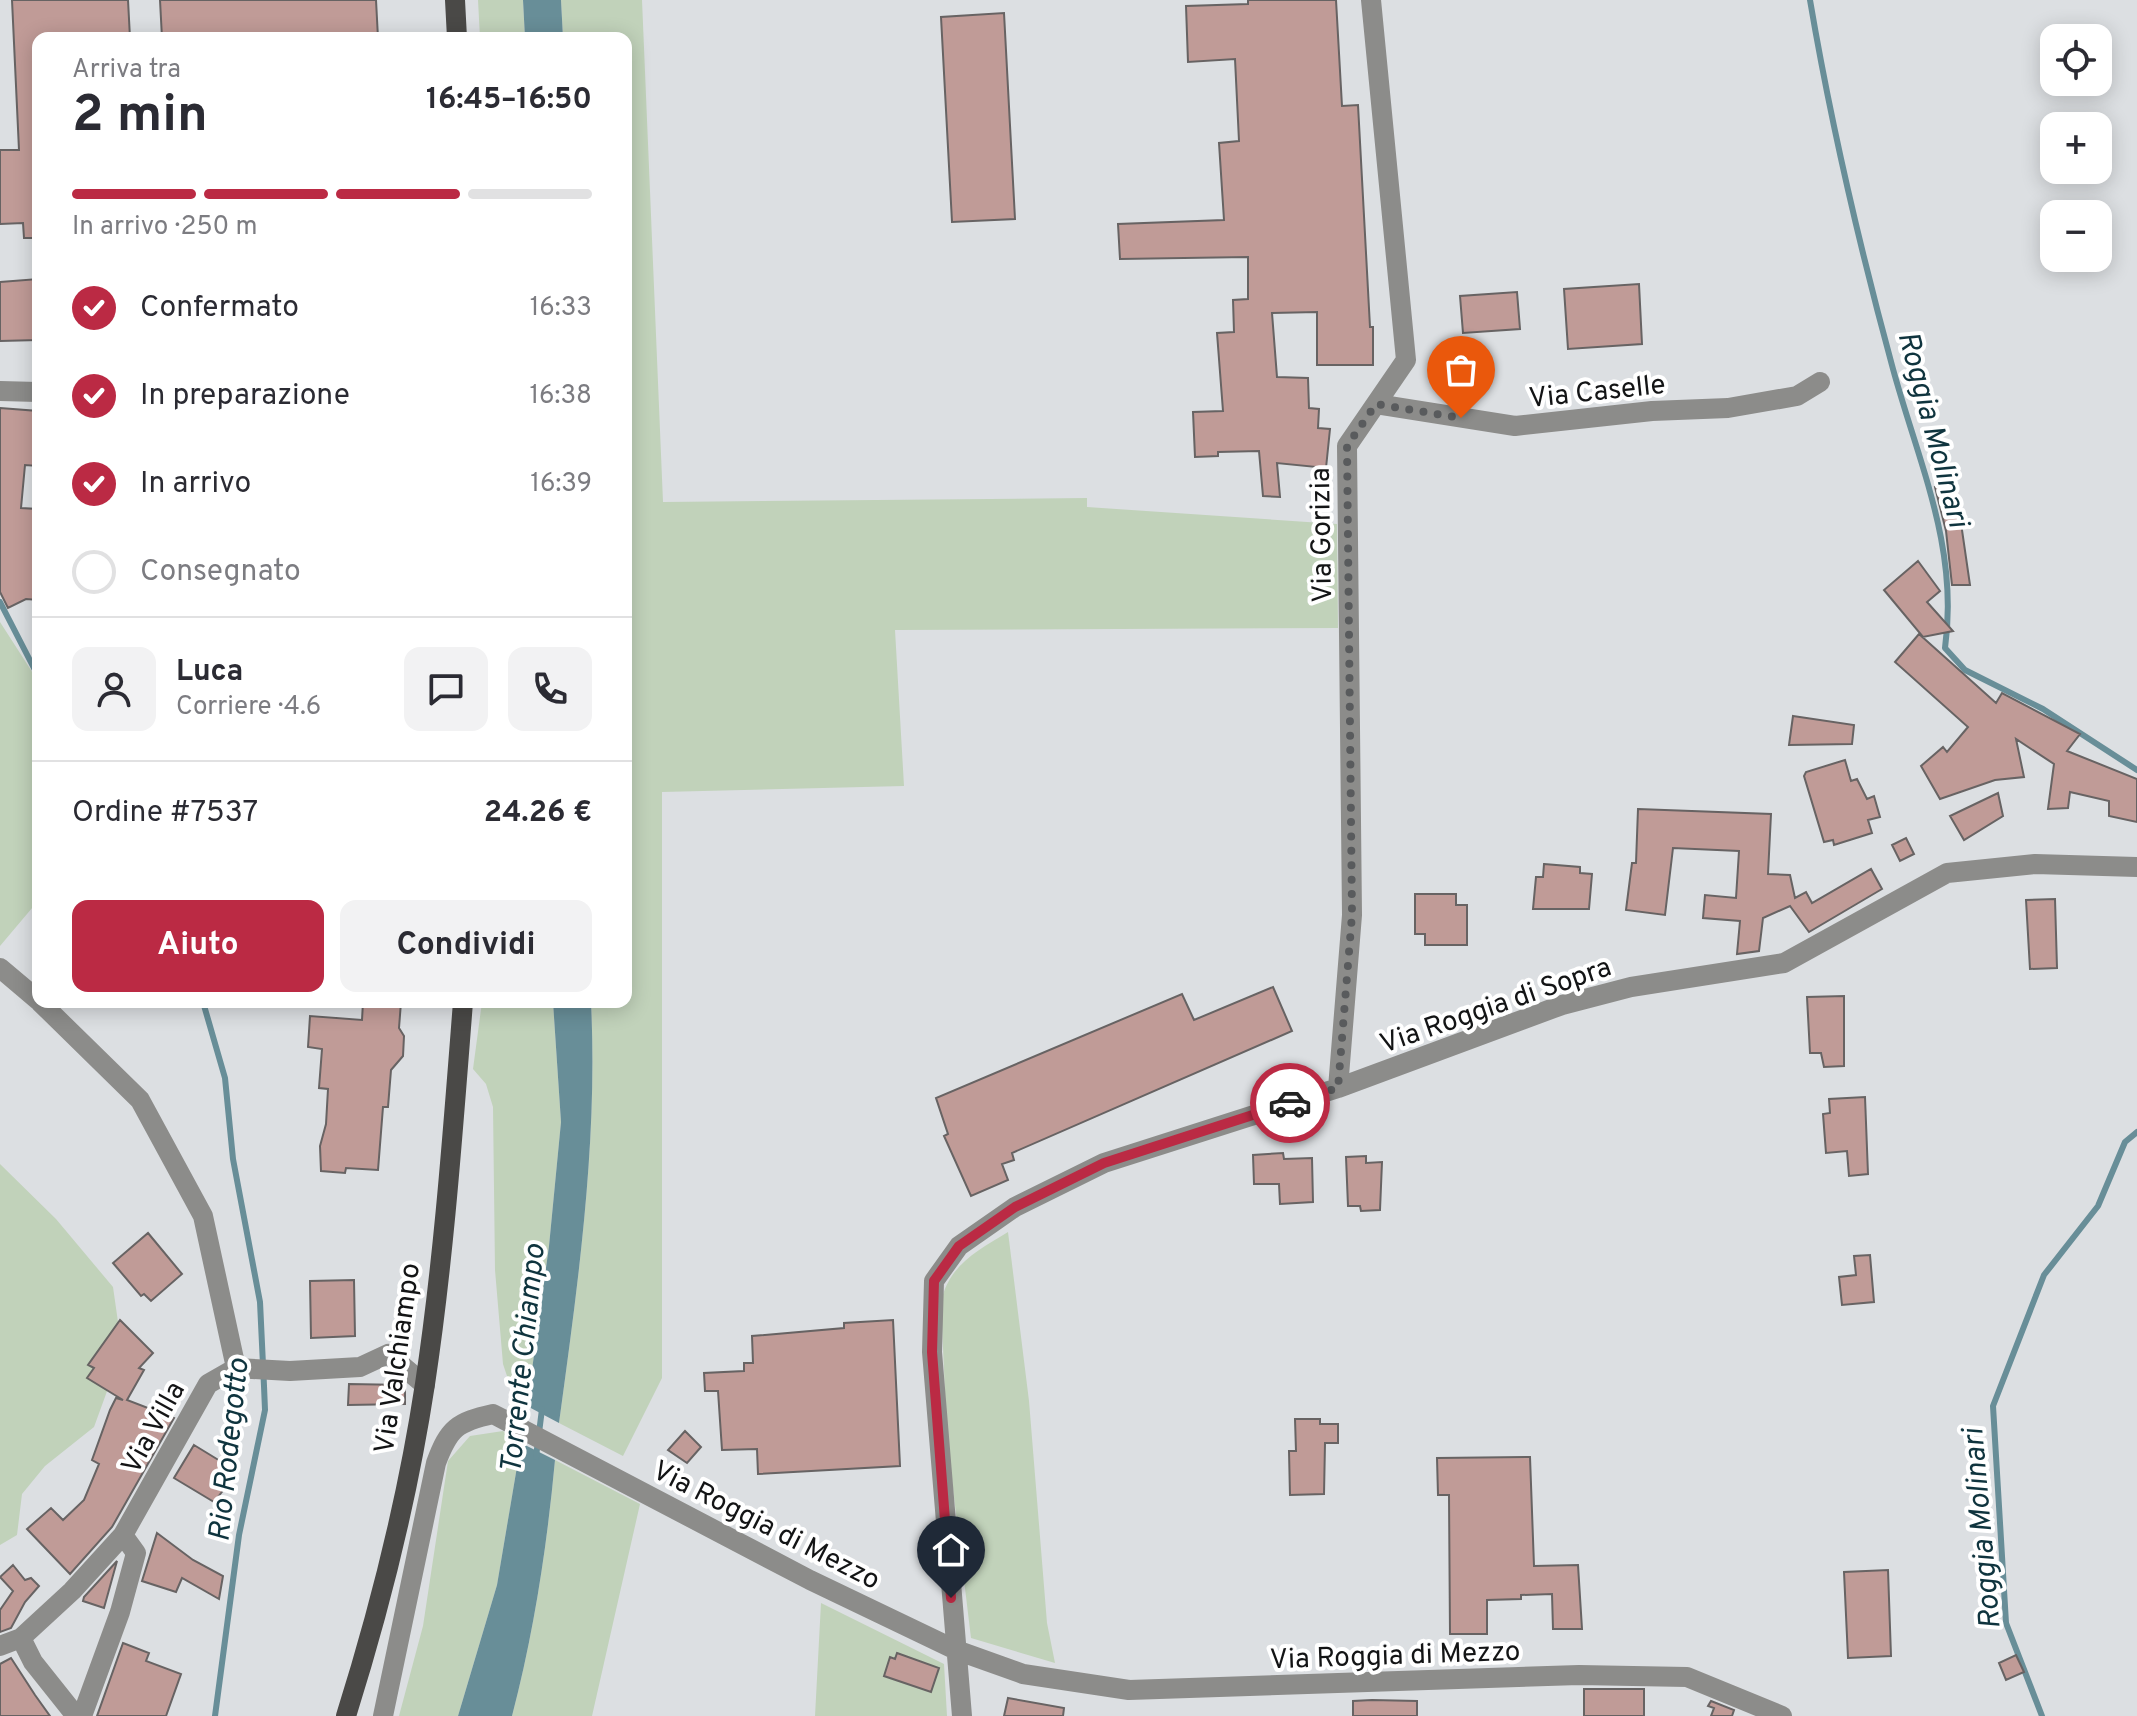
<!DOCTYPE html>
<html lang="it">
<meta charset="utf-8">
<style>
body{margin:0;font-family:Overpass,sans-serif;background:#f2f2f3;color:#2b2b33;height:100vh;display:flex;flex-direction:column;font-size:30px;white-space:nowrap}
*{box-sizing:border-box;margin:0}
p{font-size:26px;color:#7c7c81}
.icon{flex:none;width:44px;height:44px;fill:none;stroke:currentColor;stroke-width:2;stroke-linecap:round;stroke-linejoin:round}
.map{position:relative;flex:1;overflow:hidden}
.drawer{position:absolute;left:32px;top:32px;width:600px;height:976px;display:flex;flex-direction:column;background:#fff;border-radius:16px;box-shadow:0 4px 20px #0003}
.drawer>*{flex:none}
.fabs{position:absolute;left:2040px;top:24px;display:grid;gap:16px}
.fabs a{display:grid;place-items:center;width:72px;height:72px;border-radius:16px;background:#fff;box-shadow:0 4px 20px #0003;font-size:40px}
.pin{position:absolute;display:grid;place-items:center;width:68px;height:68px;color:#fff;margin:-82px -34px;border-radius:50% 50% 50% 0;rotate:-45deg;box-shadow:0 0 8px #0007}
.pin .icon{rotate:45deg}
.courier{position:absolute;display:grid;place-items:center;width:80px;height:80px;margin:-40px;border:6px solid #bb2a44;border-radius:50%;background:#fff;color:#222;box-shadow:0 2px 10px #0007}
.head em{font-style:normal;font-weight:700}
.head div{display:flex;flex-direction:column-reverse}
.head{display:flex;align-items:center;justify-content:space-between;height:136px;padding:0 40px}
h1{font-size:52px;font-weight:700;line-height:60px}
.bar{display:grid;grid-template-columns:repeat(4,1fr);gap:12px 8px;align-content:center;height:96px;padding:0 40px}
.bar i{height:10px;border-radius:6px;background:#e1e1e2}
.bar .active{background:#bb2a44}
.bar p{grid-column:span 4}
.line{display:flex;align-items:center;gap:20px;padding:0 40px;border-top:2px solid #e1e1e2}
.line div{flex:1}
.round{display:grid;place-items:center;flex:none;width:84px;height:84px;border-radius:16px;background:#f2f2f3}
ol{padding:0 40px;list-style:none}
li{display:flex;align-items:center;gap:24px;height:88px}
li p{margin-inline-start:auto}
li .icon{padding:8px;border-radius:50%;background:#bb2a44;color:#fff;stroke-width:4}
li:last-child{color:#7c7c81}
li i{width:44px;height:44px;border:4px solid #e1e1e2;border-radius:50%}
.primary-button{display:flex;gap:16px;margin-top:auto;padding:16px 40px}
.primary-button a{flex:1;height:92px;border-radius:16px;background:#bb2a44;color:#fff;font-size:32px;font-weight:700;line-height:92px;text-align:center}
.primary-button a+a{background:#f2f2f3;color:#2b2b33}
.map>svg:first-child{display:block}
</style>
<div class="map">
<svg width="2137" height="1716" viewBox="0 0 2137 1716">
<rect width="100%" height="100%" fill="#dcdfe2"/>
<!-- green -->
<path fill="#c1d2ba" d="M478,0H523L525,38H480Z
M561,0H642L663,502L1087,498V507L1337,524L1338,628L895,630L904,786L662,792V1378L623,1456L559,1423C578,1283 598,1144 591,1002H626V38H563Z
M0,622L38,681V901L0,946Z
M482,1002H553L561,1122L549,1246L527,1406L511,1388L503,1364L495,1270L493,1107L486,1084L473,1069Z
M0,1164L56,1219L113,1287L122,1350L94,1427L45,1466L22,1494L17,1535L0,1545Z
M1008,1232L1029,1401L1047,1623L1055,1663L971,1638L947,1439L941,1302C949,1265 977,1251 1008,1232Z
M503,1431L521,1443L497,1585L458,1716H399L423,1626L448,1461L470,1436Z
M555,1460L640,1504L592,1716H512C534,1632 547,1546 555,1460Z
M821,1603L944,1664L947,1716H815Z"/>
<!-- water -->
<path fill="#688e98" d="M523,0H561L563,38H525Z
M553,1002H591C598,1144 578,1283 559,1423L527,1406L549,1246L561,1122Z
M521,1443L555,1460C547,1546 534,1632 512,1716H458L497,1585Z"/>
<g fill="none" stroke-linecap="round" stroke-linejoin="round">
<!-- stream -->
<path stroke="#688e98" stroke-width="6" d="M1810,0C1831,124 1860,248 1893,369C1919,464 1959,548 1945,648L1965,670L2043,709L2137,770
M0,602L38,676
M203,1002L225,1078L233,1159L260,1302L264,1386L265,1410L239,1535L215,1716
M536,1457L542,1409
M2042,1716L2006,1623L1993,1406L2044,1275L2098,1206L2125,1142L2137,1132"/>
</g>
<!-- building -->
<path fill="#c09b97" stroke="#676363" stroke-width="2" d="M12,0H128L130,38H38V238H24L23,223L0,224V150H19Z
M160,0H376L378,38H162Z
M1248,0H1336L1342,106L1358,105L1370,327H1373V365H1317V312L1272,313L1277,377L1308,378L1309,408L1319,409L1318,428L1330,429L1326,468L1277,463L1280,497L1263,496L1259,451L1218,452V456L1195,457L1193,412L1223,411L1217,333L1234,332L1233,300L1248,299V257L1120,259L1118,224L1224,220L1219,143L1239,141L1235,59L1188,62L1186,6L1248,4Z
M1004,13L1015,219L952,222L941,17Z
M38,279V340L0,341V282Z
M1639,284L1642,344L1568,349L1564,289Z
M1517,292L1520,329L1463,333L1460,296Z
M0,408L38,411V466L25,465L21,508L38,509V600L26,599L8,608L0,592Z
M1947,484L1962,530L1970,585H1952L1946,531L1935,487Z
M1918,561L1940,591L1927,602L1953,631L1923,637L1884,590Z
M1919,634L1996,703L2002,693L2080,734L2067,751L2137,779V822L2109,816V801L2070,792L2068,808L2048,809L2054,764L2016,739L2024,777L1995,780L1940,799L1921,766L1943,747L1947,752L1968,727L1895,662Z
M1793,716L1854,725L1852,744L1789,745Z
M1845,760L1851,781L1857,779L1867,799L1874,796L1880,817L1868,820L1872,833L1834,845L1833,840L1824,842L1804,776L1806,772Z
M1998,793L2003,816L1964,840L1950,816Z
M1638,809L1771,814L1768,874L1790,875L1795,898L1806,892L1812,903L1871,869L1882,889L1809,932L1790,906L1763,918L1759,951L1737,954L1740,921L1703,918L1705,895L1736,898L1739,851L1673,848L1665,915L1626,910L1632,863H1636Z
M1906,838L1914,854L1900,861L1892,845Z
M1544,864L1580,867V873L1592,874L1589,909H1533L1536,877H1543Z
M1415,894H1456V905H1467V945H1425V934H1415Z
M2055,899L2057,968L2030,969L2026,900Z
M1273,987L1292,1031L1012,1153L1014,1160L1002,1164L1008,1180L971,1196L944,1136L948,1134L936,1098L1182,994L1194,1020Z
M1844,996V1066L1824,1067L1821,1053H1810L1807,997Z
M363,1002H401L399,1028L404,1036L403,1056L391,1070L388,1107H383L378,1170L346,1168L345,1173L321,1171L320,1146L326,1124L328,1089L319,1088L322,1049L308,1047L310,1016L362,1020Z
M1865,1097L1868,1174L1849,1176L1847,1151L1826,1153L1823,1114L1830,1113L1829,1099Z
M1283,1153L1284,1159L1312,1158L1313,1202L1280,1204L1279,1184H1254L1253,1155Z
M1366,1156V1163L1382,1162L1380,1210L1361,1211L1360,1206H1348L1346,1157Z
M148,1233L182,1274L151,1301L144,1294L141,1296L113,1263Z
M1870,1255L1874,1302L1842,1305L1839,1277L1856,1275L1854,1256Z
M354,1280L355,1336L311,1338L310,1281Z
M120,1320L153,1353L139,1368L144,1370L127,1400L174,1418L112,1527L70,1574L27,1529L51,1508L63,1520L84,1500L99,1464L92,1460L110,1410L116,1398L123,1400L87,1378L94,1368L88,1365Z
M893,1320L900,1466L758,1474L757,1449L722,1450L718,1391H705L704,1373L744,1371V1363H753L752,1336L844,1328V1323Z
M349,1384L405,1385V1404L348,1405Z
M1295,1419H1320V1424H1338V1443H1325L1324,1494L1290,1495L1289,1451H1296Z
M685,1431L701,1447L687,1463L668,1450Z
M194,1445L225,1464L215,1480L225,1488L214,1502L174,1478Z
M1530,1457L1534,1566L1578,1565L1582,1629H1553L1552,1594L1521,1595V1599L1487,1600V1634H1450L1449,1495H1438L1437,1458Z
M157,1533L193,1560L223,1576L219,1599L182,1578L176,1592L142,1581Z
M117,1561L104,1608L83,1601L84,1597Z
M13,1565L25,1580L31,1578L39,1586L25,1602L11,1628L0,1632V1610L13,1591L0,1577Z
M1888,1570L1891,1656L1848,1658L1844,1572Z
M123,1643L149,1653L146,1661L181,1674L166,1716H97Z
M897,1653L939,1668L931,1692L884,1676L890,1657L895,1659Z
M2016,1655L2024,1672L2006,1680L1999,1663Z
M11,1658L35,1695L50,1716H0V1664Z
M1584,1689H1644V1716H1584Z
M1008,1698L1064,1708L1063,1716H1004Z
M1372,1700L1417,1701V1716H1353V1701Z
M1711,1701L1734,1710L1732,1716H1711L1714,1708L1708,1706Z"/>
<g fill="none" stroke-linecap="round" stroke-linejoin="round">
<!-- minor -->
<path stroke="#8c8c8a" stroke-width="20" d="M0,391L38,392
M1376,404L1515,426L1652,411L1728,408L1797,396L1820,382
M0,968L38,1000
M40,1002L140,1100L203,1216L236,1368
M1338,1088L1352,915L1347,446L1406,360L1371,0
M21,1638L33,1662L76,1716
M0,1646L21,1638L72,1591L123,1535L208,1384L236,1368L290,1371L360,1367L388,1354L425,1385
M82,1716L120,1612L136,1553L123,1535
M383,1716L436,1463C449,1428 457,1422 493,1414L810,1580L956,1650L1023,1674L1129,1690L1579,1675L1687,1677L1782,1716
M962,1716L932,1352L934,1281L959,1246L1015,1207L1104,1163L1338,1088L1562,1005L1631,987L1784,963L1947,873L2035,864L2137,867"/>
<!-- major -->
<path stroke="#4a4947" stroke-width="20" d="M455,0L457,38
M346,1716C380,1608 408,1496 425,1384C444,1258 453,1129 463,1002"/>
</g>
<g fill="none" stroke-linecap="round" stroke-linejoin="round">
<!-- done -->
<path stroke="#595b5d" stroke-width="8" stroke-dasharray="0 14.4" d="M1290,1103L1338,1088L1352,915L1347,446L1376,404L1461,418"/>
<!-- route -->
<path stroke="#bb2a44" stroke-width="10" d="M951,1598L932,1352L934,1281L959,1246L1015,1207L1104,1163L1290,1103"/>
</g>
<g text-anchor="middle" stroke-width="8" stroke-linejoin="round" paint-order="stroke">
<!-- street labels -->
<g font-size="28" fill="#131415" stroke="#fff">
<text transform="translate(1597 390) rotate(-6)" y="10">Via Caselle</text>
<text transform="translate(1320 535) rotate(-91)" y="10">Via Gorizia</text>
<text transform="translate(1495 1004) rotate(-19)" y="10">Via Roggia di Sopra</text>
<text transform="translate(396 1358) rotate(-82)" y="10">Via Valchiampo</text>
<text transform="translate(152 1427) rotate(-61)" y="10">Via Villa</text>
<text transform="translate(767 1524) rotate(27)" y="10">Via Roggia di Mezzo</text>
<text transform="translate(1395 1654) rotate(-2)" y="10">Via Roggia di Mezzo</text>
</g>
<!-- water labels -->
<g font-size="30" font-style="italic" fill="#0f343e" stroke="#fff">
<text transform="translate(1934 429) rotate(75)" y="10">Roggia Molinari</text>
<text transform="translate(522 1359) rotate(-84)" y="10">Torrente Chiampo</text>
<text transform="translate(228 1450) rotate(-84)" y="10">Rio Rodegotto</text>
<text transform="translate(1981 1529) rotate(-95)" y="10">Roggia Molinari</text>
</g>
</g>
</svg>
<div class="fabs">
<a><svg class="icon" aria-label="locate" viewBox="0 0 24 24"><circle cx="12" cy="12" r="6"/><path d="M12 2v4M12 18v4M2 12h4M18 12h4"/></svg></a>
<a>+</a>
<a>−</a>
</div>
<div class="pin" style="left:1461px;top:418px;background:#ea580c"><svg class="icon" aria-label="bag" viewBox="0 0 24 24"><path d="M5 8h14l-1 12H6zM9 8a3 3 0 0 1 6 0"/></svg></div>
<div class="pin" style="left:951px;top:1598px;background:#1f2937"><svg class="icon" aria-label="home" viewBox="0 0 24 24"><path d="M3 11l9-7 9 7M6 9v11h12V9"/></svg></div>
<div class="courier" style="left:1290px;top:1103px"><svg class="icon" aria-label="car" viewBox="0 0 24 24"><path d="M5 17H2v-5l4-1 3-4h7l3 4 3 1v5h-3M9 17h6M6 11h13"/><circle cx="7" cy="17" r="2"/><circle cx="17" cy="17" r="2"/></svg></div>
<section class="drawer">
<div class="head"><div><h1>2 min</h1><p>Arriva tra</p></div><em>16:45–16:50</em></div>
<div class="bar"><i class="active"></i><i class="active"></i><i class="active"></i><i></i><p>In arrivo · 250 m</p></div>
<ol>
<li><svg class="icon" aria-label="check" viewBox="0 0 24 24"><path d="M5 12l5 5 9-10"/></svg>Confermato<p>16:33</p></li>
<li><svg class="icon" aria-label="check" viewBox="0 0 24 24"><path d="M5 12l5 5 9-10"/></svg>In preparazione<p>16:38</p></li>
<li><svg class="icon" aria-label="check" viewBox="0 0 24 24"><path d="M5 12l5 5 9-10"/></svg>In arrivo<p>16:39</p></li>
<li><i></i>Consegnato</li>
</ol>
<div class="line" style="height:144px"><a class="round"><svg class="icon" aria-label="person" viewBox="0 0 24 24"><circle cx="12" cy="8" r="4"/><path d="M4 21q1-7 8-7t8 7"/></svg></a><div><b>Luca</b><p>Corriere · 4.6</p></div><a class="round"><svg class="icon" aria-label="chat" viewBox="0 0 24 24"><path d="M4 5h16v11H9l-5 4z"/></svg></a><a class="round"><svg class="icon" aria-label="phone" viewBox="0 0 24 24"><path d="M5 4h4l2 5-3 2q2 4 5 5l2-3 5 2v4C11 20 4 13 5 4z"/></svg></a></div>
<div class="line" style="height:104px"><div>Ordine #7537</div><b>24.26 €</b></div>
<div class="primary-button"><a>Aiuto</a><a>Condividi</a></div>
</section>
</div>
